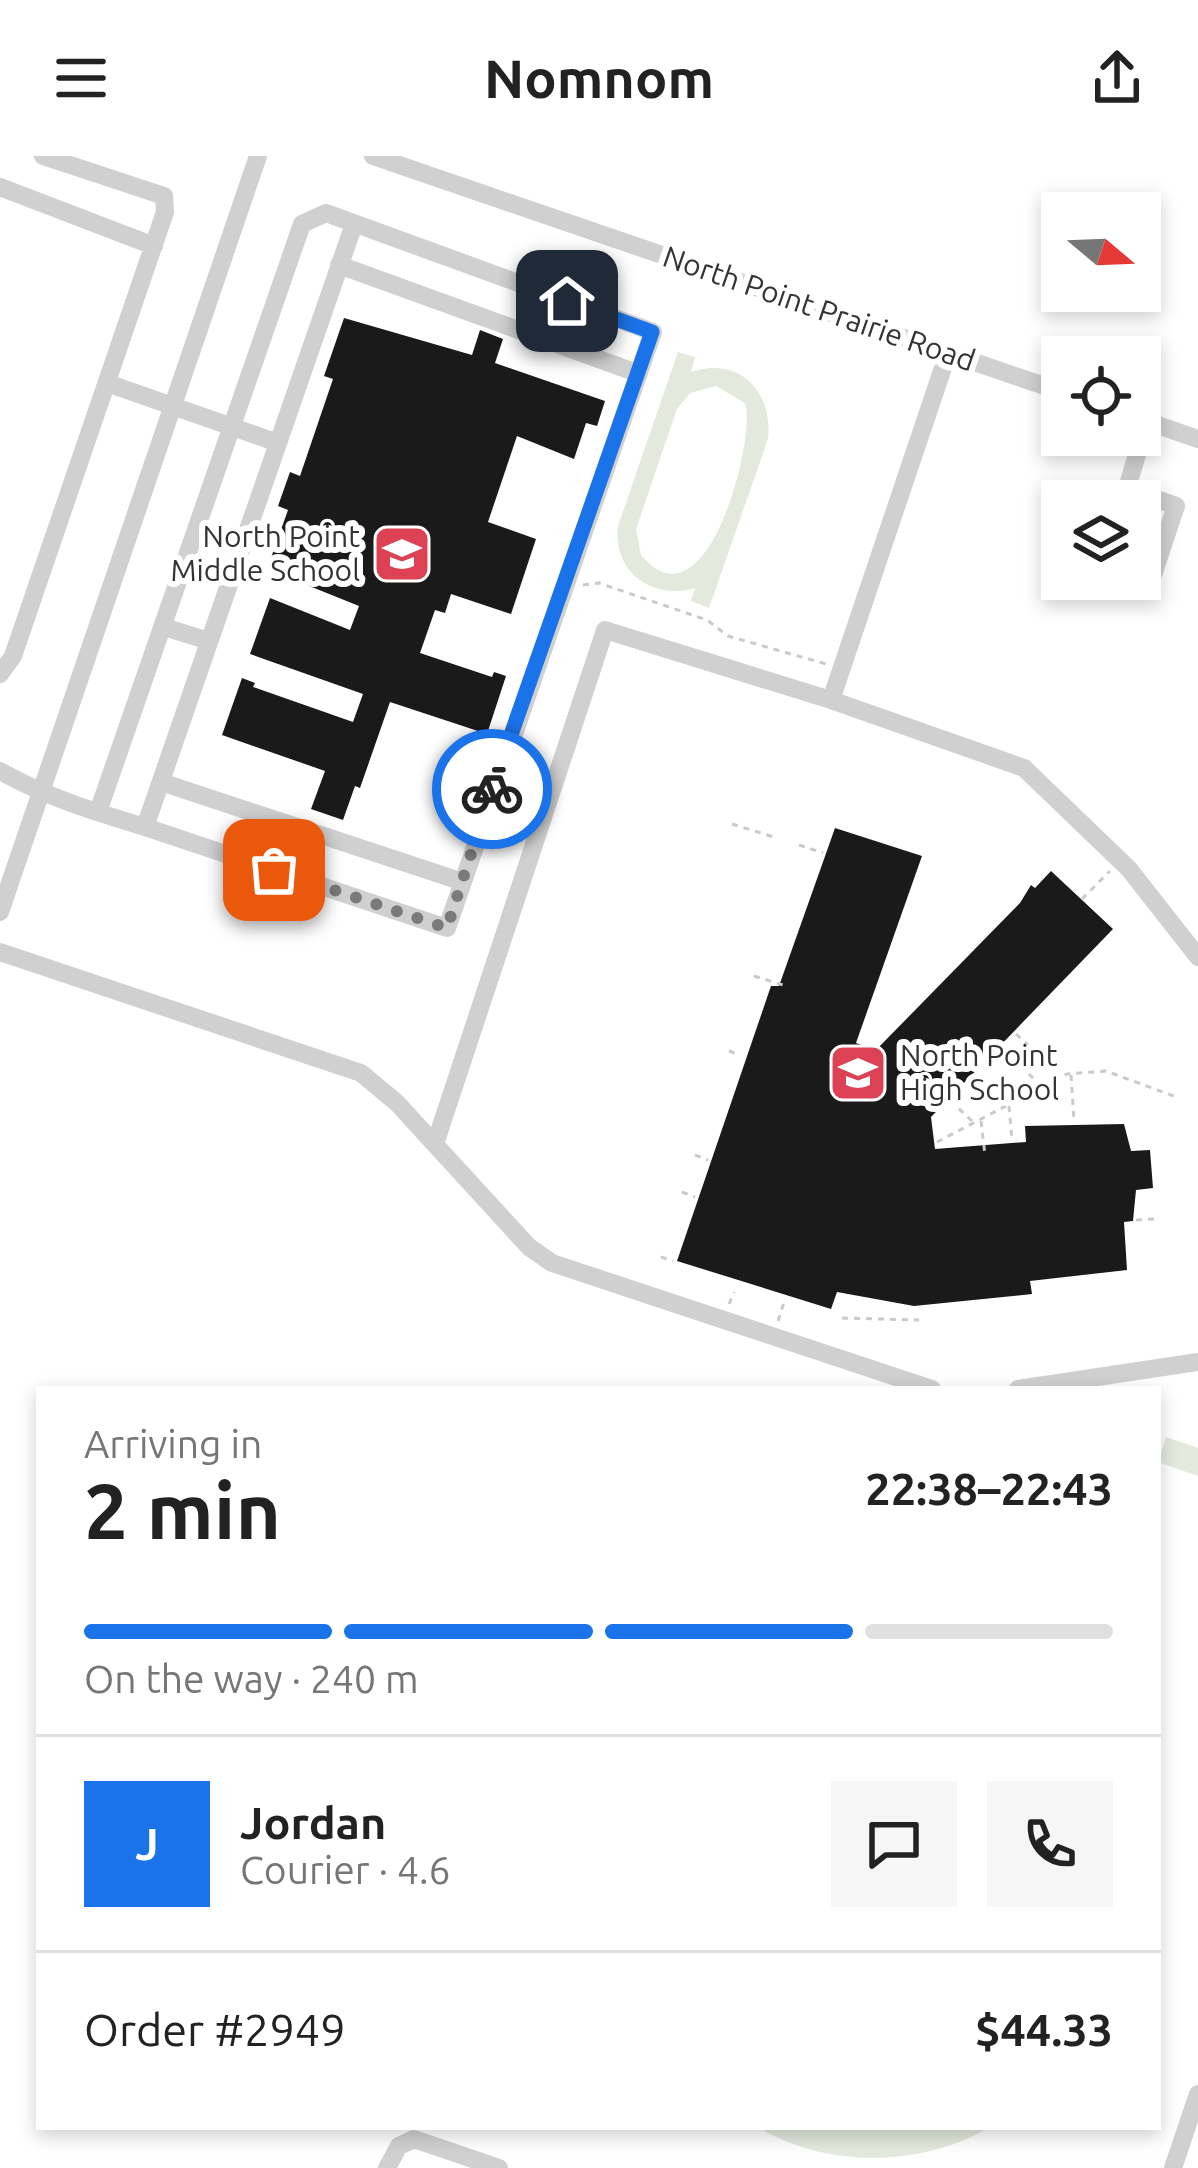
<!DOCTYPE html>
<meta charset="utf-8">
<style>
body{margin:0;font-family:Ubuntu,sans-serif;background:#f6f6f6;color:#222;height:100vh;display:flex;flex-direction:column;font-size:45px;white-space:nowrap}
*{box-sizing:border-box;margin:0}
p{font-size:39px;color:#767676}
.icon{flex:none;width:66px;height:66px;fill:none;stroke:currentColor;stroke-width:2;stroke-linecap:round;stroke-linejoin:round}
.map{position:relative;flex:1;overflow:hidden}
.panel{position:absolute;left:36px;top:1230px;width:1125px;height:744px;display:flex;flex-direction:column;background:#fff;border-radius:0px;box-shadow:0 6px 18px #0003}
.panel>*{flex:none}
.needle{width:78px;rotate:109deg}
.buttons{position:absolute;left:1041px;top:36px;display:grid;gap:24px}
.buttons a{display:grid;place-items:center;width:120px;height:120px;border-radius:0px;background:#fff;box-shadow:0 6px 18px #0003;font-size:60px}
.pin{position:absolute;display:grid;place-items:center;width:102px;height:102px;color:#fff;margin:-51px;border-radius:24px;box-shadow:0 6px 18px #0006}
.courier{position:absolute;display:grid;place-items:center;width:120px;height:120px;margin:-60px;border:9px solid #1a73e8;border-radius:50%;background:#fff;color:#222;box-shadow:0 3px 15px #0007}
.headline em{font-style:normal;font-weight:700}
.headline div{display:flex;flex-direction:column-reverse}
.headline{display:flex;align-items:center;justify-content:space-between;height:204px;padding:0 48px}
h1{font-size:78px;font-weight:700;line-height:90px}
.bar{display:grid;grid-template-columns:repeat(4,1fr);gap:18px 12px;align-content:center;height:144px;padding:0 48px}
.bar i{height:15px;border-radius:9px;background:#e0e0e0}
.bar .selected{background:#1a73e8}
.bar p{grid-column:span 4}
.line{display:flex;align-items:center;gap:30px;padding:0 48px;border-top:3px solid #e0e0e0}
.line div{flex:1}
.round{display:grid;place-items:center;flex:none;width:126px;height:126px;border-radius:0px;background:#f6f6f6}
header{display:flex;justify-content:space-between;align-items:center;height:156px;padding:0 48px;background:#fff;font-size:54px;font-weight:700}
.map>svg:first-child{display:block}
</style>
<header><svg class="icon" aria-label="menu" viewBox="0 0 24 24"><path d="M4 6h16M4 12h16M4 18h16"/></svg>Nomnom<svg class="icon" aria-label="share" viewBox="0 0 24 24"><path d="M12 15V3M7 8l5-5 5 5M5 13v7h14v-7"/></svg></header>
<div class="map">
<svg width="1198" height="2012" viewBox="0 0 1198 2012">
<rect width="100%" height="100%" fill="#fff"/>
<!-- pitch -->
<path fill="#e3e9dd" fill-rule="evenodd" d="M678,196L695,201L691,216C739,200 773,235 768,283L709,452L691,445L695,432C653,445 612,416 618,370ZM716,230L745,247C757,280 707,479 641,399L636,373L677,253L690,237Z
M1166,1281L1198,1292V1320L1158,1306Z
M758,1971H990C921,2012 825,2012 758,1971Z"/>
<!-- building -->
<path fill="#1a1a1a" d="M344,162L472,199L480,174L503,183L495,207L605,245L597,270L586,267L574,303L517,280L488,366L536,383L511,458L451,438L445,457L435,454L420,497L492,521L494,516L506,520L487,578L390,546L360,632L355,630L343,664L311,653L325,615L222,579L242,522L255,527L253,531L353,566L363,538L250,498L270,442L350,474L359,450L267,413L288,354L278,350L290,316L300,320L333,223L324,220Z
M835,672L922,700L856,887L876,894L1020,747L1031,729L1035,732L1051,715L1113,773L931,961L935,993L1026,986L1025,970L1124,968L1131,995L1150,994L1153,1032L1136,1034L1133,1065L1124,1066L1127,1114L1030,1125L1032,1138L914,1150L837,1136L831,1153L677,1105L771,830H779Z"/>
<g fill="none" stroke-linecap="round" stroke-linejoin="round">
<!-- path -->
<path stroke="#cacaca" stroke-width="3" stroke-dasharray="6 6" stroke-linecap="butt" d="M583,429L599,427L707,464L728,480L826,508
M732,668L777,682
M799,689L823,697
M1082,743L1110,715
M754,820L783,829
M1016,878L1061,919
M1002,894L1041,929
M729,895L740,899
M1071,919L1074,965
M1009,950L1012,984
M972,965L956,950L974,934
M981,965L985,999
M937,986L1067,918L1106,915L1179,942
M695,999L708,1004
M682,1036L695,1041
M1136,1064L1155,1063
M661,1101L673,1105
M729,1148L734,1136
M842,1162L919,1164
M778,1165L785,1143"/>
<!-- minor -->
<path stroke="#d0d0d0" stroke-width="18" d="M373,0L1062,236
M0,31L154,90
M339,109L637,217
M948,197L831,544L1024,612L1129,713L1198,801
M107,227L278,287
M1140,263L1198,283
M1140,415L1153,419L1176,350L1127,332L1147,265
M164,471L209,485
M0,518L13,500L165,56L164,40L43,0
M0,615C46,641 95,656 145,671L447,772L653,176L326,57L302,68L98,656
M161,626L460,725
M145,671L354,68
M0,756L258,0
M0,796L361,917L397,947L529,1091L552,1107L932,1233
M435,988L605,474L831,544
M1018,1233L1198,1206
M387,2012L399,1990L414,1983L499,2012
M1173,2012L1198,1938"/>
</g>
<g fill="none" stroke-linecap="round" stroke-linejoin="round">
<!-- done -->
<path stroke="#7a7a7a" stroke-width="12" stroke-dasharray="0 21.6" d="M274,714L447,772L492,633"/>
<!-- route -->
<path stroke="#1a73e8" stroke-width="15" d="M492,633L652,176L567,145"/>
</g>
<!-- icons -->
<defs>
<g id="school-square" transform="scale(3)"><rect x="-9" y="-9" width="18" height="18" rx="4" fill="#dc4253" stroke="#fff"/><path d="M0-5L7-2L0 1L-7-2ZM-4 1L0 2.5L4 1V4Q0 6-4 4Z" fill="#fff"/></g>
</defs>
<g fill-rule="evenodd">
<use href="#school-square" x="402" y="398"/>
<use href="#school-square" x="858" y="917"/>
</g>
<g text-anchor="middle" stroke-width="12" stroke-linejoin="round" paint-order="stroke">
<!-- street labels -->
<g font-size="30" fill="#333" stroke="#fff">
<text transform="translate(819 153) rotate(19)" y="10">North Point Prairie Road</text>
</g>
<!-- poi labels -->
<g font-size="30" fill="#333" stroke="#fff" text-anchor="end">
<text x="360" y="391">North Point<tspan x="360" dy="34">Middle School</tspan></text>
<text x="900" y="910" text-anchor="start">North Point<tspan x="900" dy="34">High School</tspan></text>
</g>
</g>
</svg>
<div class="buttons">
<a><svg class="needle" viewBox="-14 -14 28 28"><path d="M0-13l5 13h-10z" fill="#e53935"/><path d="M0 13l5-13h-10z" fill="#767676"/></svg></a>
<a><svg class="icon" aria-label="locate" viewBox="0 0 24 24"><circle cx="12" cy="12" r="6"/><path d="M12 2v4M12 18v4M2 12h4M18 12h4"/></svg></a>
<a><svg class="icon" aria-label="layers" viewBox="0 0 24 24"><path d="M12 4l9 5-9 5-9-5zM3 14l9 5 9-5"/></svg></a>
</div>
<div class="pin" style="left:274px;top:714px;background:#ea580c"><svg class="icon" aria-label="bag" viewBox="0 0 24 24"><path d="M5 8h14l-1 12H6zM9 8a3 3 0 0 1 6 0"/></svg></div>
<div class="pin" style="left:567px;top:145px;background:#1f2937"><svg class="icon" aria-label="home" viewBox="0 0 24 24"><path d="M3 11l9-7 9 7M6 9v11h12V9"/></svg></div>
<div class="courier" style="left:492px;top:633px"><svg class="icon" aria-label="bike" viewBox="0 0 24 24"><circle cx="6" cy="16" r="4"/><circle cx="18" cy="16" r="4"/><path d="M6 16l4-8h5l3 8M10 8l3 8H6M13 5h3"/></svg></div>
<section class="panel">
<div class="headline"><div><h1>2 min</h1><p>Arriving in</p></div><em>22:38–22:43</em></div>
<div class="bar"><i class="selected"></i><i class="selected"></i><i class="selected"></i><i></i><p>On the way · 240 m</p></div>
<div class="line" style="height:216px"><b class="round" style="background:#1a73e8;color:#fff">J</b><div><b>Jordan</b><p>Courier · 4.6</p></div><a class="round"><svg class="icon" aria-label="chat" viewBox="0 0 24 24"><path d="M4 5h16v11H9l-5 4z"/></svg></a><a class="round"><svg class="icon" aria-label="phone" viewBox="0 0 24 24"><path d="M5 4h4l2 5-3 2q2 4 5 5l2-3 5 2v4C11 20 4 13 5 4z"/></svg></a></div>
<div class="line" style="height:156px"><div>Order #2949</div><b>$44.33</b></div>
</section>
</div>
